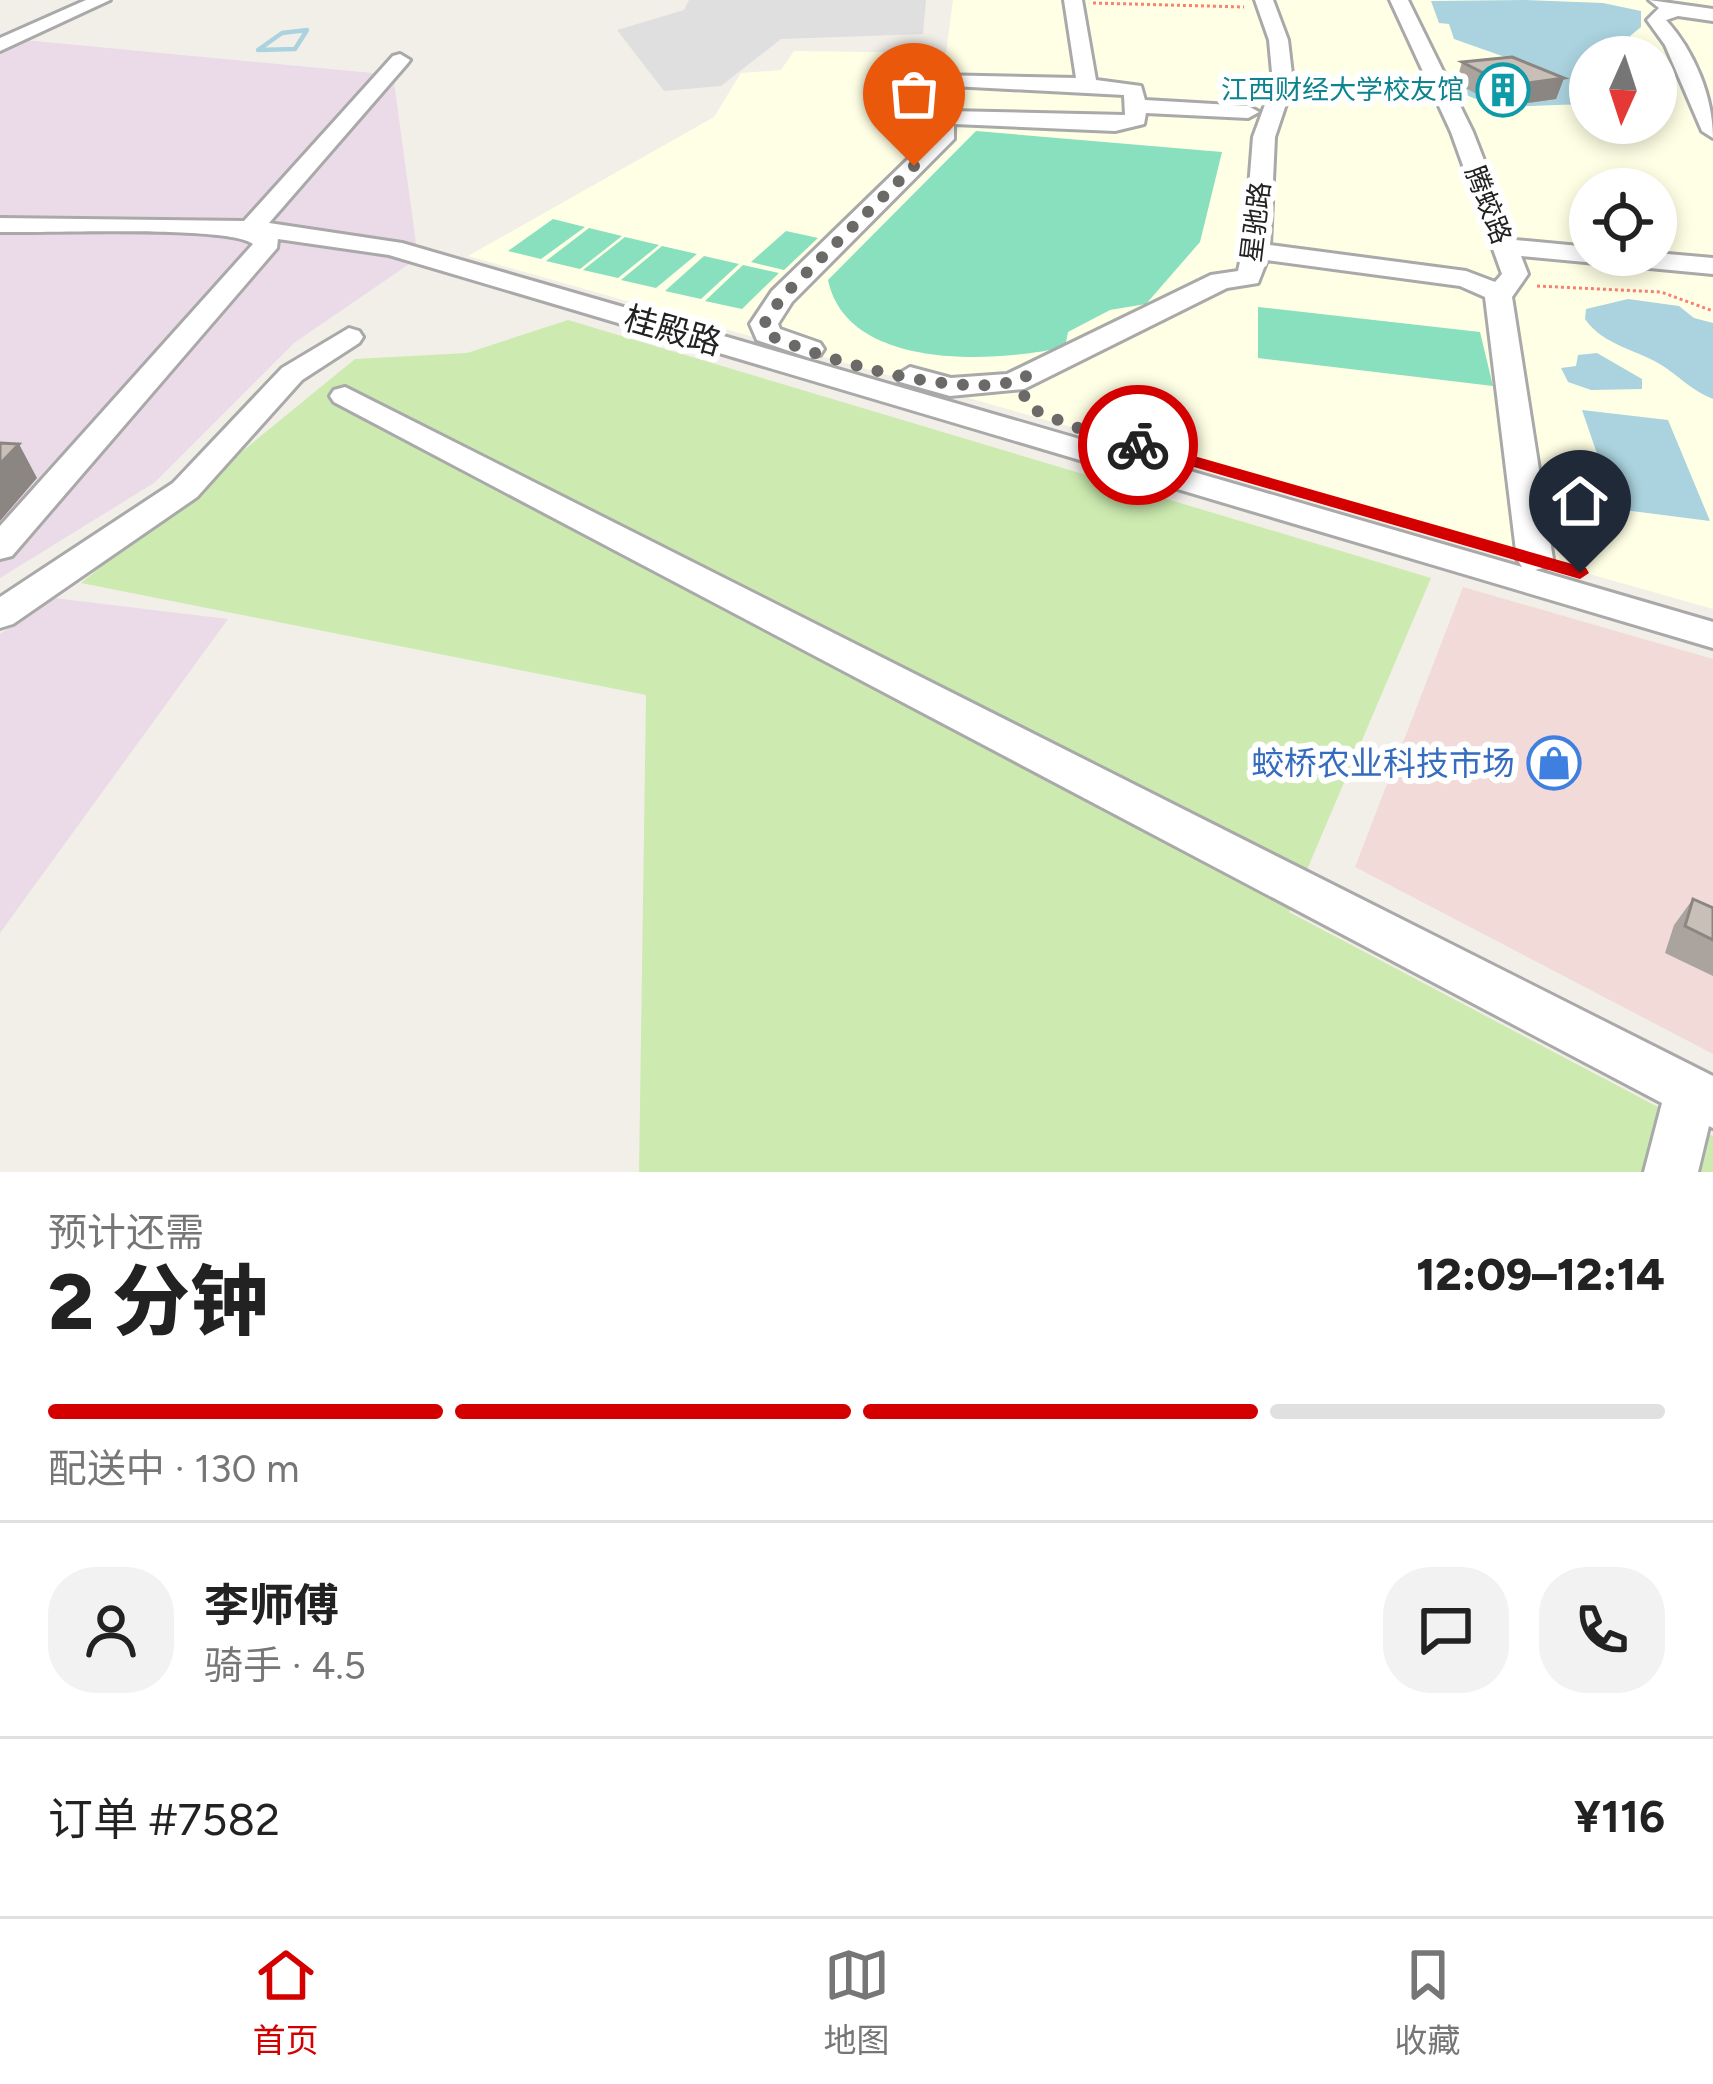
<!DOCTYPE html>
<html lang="zh">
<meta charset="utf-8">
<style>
body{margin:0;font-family:Figtree,"Noto Sans SC",sans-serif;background:#f2f2f2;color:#222;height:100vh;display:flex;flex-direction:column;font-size:45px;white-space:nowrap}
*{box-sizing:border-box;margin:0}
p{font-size:39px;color:#767676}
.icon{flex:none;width:66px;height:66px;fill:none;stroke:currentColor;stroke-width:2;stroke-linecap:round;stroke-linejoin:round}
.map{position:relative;height:1172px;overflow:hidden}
.panel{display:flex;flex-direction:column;background:#fff;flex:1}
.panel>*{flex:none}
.needle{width:78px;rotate:183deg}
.tools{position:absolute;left:1569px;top:36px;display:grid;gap:24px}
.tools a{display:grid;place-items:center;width:108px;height:108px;border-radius:50%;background:#fff;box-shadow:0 6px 18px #0003;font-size:60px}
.pin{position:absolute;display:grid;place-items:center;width:102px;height:102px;color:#fff;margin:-123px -51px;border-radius:50% 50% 50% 0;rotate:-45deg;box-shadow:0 0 12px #0007}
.pin .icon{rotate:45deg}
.courier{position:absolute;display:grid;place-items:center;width:120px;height:120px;margin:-60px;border:9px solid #d40000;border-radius:50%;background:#fff;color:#222;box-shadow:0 3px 15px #0007}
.overview em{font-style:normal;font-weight:800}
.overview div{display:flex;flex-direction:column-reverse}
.overview{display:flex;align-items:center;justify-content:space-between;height:204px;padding:0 48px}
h1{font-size:78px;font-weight:800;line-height:90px}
.bar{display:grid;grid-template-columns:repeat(4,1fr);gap:18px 12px;align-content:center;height:144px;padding:0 48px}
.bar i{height:15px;border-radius:9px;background:#e0e0e0}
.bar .on{background:#d40000}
.bar p{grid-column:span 4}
.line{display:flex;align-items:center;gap:30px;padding:0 48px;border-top:3px solid #e0e0e0}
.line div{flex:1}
.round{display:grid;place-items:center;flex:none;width:126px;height:126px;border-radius:48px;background:#f2f2f2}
.dock{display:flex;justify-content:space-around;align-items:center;height:168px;border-top:3px solid #e0e0e0;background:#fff;font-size:33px;color:#767676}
.dock a{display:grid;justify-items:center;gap:6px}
.dock .on{color:#d40000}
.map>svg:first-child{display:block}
</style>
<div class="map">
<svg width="1713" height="1172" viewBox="0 0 1713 1172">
<rect width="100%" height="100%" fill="#f2efe9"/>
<!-- residential -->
<path fill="#e0dfdf" d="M689,0H926L923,34L781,39L721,86L664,91L617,30L684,10Z"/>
<!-- commercial -->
<path fill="#f2dad9" d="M1463,587L1713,659V1054L1355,867Z"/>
<!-- industrial -->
<path fill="#ebdbe8" d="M24,40L393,75L418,258L294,343L154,483L0,578V50Z
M54,598L228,619L0,933V634Z"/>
<!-- education -->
<path fill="#ffffe5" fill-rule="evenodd" d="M953,0H1713V609L468,256L714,117L741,73L781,70L794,51L946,53ZM1590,57H1656V123H1590ZM1590,189H1656V255H1590Z"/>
<!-- grass -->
<path fill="#cdebb0" d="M568,320L1431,578L1289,912L1713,1136V1172H639L646,695L81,583L355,359L467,353Z"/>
<!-- pitch -->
<path fill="#88e0be" d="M976,131L1222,152L1200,242L1146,304L1110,310L1068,332L1065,347C994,363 847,371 828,280Z
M553,219L585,227L541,259L508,251Z
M589,228L622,236L580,269L546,261Z
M786,231L818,238L784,270L751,262Z
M625,237L659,245L618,278L583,270Z
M662,246L697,254L656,288L621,280Z
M704,256L739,264L701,299L665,291Z
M743,265L779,273L742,309L705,301Z
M1258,307L1480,332L1493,386L1258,358Z"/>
<!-- water -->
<path fill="#aad3df" d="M1525,0L1603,3L1641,11V27L1630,36L1655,53L1651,57H1590V105C1549,102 1502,115 1463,93L1464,82L1519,62L1454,39L1449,24L1439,23L1431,1Z
M1628,299L1679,306L1694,318L1713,323V399C1693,391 1683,380 1666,368C1640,350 1603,346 1585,319L1586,309Z
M1597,353L1642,379V389L1591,390L1568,382L1561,368L1576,366L1578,355Z
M1582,410L1668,420L1710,521L1616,509Z"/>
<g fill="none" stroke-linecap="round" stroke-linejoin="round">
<!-- stream -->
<path stroke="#aad3df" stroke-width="4.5" d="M307,30L295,49L258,50L282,33Z"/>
<!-- minor casing -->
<g stroke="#a9a9a9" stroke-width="6">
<path id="minor" d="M86,0H110L0,51V38Z
M1064,0H1082L1096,80L1141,86L1145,100L1248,106L1259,112L1248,118L1146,113L1144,124L1115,131L954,124V139L792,302L778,324L780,329L820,343L824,349L820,355L810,358L757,340L750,324L772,291L935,133L926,107L936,75L1076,78ZM952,86L1124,95L1125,115L949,111Z
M1255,0H1273L1288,40L1293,83L1275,137L1270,245L1466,271L1495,282L1502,274L1451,132L1390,0H1408L1473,132L1515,240L1590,247V255L1656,253L1713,258V274L1521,256L1528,274L1512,297L1553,559L1547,567L1535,570L1713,622V648L389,255L278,239L277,248L12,556L0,559V526L253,244C231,225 41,233 0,232V218L244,221L393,56L400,54L410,60L407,64L269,223L402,243L1522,567L1517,559L1485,297L1460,286L1267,260L1258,283L1227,288L1024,389L950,396L900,382L895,376L910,367L951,378L1007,374L1211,275L1238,271L1245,239L1253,137L1273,83L1269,40Z
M1649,0L1713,9V21L1678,16L1666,20C1694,51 1713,96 1713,138L1702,131L1665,45L1647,20L1659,8Z
M349,328L359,331L363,337L359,343L302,380L197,497L13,624L0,628V597L173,483L282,368Z
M345,387L1709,1074L1713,1076V1128L1709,1126L1698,1172H1644L1662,1103L334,402L330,396L334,390Z"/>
</g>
<!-- path -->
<path stroke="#fa8072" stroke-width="3" stroke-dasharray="3 3" stroke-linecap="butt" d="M1093,3L1244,7
M1537,286L1661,292L1713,311"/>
<!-- minor -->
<use href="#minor" fill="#fff" fill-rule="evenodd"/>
</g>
<!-- wall -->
<path fill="#aba49e" d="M1462,62L1564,78L1556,99L1521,104L1486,99L1456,83Z
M1693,899L1713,908V976L1665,953L1674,925Z"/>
<!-- shaded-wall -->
<path fill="#8b8681" d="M1564,78L1556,99L1521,104L1528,83Z
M19,444L37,478L0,521V464Z"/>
<!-- building -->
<path fill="#c7bfb8" stroke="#8b8681" stroke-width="3" d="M1512,57L1564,78L1528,83L1493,78L1462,62Z
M0,443L19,444L0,464Z
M1693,899L1713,908V940L1685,926Z"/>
<!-- route -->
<path fill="#d40000" d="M1138,440L1586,568L1589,573L1580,579L1132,449V442Z"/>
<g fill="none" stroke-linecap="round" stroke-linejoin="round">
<!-- done -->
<path stroke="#6b6a68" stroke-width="12" stroke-dasharray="0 21.6" d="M914,166L782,297L764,324L767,334C817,359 977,405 1026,376L1021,389L1030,408L1072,426L1138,445"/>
</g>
<!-- icons -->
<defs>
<g id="building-ring" transform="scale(2.7)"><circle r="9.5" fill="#fff" stroke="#0f9aa8" stroke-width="1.5"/><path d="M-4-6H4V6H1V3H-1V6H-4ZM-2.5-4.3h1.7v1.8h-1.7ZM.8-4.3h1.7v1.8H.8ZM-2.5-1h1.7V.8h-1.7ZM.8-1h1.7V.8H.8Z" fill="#0f9aa8"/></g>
<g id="shop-ring" transform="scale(2.7)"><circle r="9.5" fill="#fff" stroke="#3f7fe0" stroke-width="1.5"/><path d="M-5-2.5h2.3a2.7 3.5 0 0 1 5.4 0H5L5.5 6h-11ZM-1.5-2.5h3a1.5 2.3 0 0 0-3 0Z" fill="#3f7fe0"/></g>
</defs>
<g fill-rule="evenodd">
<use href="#building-ring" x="1503" y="90"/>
<use href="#shop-ring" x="1554" y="763"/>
</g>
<g text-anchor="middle" stroke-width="12" stroke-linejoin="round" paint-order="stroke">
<!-- far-culture labels -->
<g font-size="27" fill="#0d838f" stroke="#fff" text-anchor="end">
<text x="1464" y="99">江西财经大学校友馆</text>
</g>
<!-- far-street labels -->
<g font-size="27" fill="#222" stroke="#fff">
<text transform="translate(1488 205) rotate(69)" y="9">腾蛟路</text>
<text transform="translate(1256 222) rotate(-83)" y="9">星驰路</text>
</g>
<!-- street labels -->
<g font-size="33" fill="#222" stroke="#fff">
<text transform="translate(673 330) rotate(16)" y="12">桂殿路</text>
</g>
<!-- shop labels -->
<g font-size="33" fill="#366cbe" stroke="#fff" text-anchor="end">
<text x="1515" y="775">蛟桥农业科技市场</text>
</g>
</g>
</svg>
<div class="tools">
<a><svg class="needle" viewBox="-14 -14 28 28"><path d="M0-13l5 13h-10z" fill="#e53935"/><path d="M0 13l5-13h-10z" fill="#767676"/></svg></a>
<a><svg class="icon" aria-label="locate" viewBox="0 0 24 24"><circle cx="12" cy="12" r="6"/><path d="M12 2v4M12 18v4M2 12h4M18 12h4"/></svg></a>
</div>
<div class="pin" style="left:914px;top:166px;background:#ea580c"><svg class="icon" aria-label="bag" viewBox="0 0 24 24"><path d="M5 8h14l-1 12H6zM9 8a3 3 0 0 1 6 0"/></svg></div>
<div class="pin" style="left:1580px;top:573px;background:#1f2937"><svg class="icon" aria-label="home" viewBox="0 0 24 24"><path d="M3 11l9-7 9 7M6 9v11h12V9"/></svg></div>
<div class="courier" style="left:1138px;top:445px"><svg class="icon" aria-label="bike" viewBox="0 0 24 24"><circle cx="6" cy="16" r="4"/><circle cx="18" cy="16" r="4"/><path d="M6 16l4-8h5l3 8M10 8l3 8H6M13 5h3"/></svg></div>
</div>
<section class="panel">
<div class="overview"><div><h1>2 分钟</h1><p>预计还需</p></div><em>12:09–12:14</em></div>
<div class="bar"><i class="on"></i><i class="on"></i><i class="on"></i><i></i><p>配送中 · 130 m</p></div>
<div class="line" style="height:216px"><a class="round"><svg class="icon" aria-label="person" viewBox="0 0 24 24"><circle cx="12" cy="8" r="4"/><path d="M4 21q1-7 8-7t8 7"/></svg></a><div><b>李师傅</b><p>骑手 · 4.5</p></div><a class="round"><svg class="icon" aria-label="chat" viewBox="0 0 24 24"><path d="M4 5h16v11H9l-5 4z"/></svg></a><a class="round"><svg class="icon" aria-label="phone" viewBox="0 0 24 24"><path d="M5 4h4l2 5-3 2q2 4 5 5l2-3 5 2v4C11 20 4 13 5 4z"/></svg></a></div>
<div class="line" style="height:156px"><div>订单 #7582</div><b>¥116</b></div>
</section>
<nav class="dock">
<a class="on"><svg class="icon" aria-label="home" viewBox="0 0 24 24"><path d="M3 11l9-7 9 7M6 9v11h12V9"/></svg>首页</a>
<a><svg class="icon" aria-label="map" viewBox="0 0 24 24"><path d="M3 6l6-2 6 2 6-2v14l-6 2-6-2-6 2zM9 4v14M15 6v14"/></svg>地图</a>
<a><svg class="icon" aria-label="saved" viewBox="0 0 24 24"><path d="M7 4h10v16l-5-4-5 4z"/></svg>收藏</a>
</nav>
